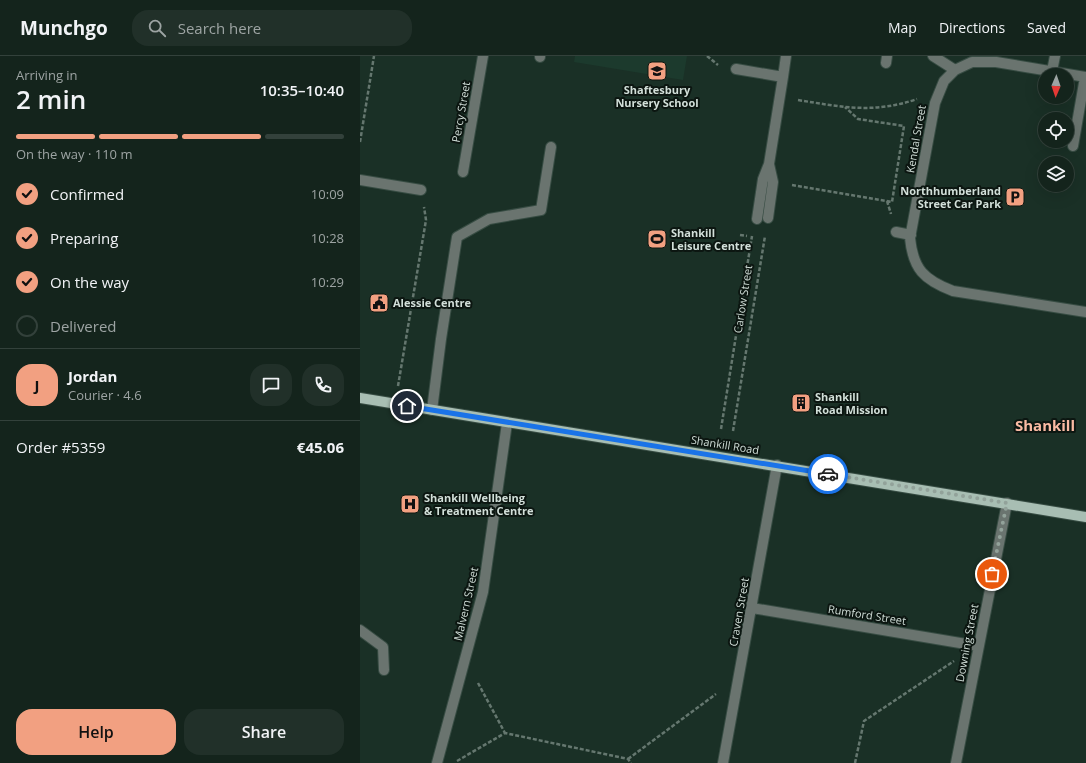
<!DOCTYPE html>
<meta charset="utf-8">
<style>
body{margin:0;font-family:"Open Sans",sans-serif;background:#213029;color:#f1f3f6;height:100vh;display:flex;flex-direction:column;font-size:15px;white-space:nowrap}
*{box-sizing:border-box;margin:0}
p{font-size:13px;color:#9da4a3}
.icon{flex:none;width:22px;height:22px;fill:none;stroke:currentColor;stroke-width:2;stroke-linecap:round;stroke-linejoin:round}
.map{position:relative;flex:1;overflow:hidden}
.drawer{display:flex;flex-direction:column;background:#14241c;width:360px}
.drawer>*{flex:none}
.needle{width:26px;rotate:182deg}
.controls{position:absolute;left:678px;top:12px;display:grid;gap:8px}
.controls a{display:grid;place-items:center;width:36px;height:36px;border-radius:50%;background:#14241c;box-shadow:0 4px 16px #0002,0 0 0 1px #33413b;font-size:20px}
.pin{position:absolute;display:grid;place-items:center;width:34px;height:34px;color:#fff;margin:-17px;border:2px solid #fff;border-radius:50%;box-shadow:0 1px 4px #0007}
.courier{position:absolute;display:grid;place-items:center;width:40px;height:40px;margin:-20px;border:3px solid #1a73e8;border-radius:50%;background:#fff;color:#222;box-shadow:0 1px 5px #0007}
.head em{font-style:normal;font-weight:600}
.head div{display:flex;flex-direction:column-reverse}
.head{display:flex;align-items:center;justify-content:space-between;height:68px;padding:0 16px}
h1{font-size:26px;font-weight:600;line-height:30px}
.bar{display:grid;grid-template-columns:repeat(4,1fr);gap:6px 4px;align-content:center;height:48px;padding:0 16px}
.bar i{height:5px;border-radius:3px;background:#33413b}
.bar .active{background:#f2a081}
.bar p{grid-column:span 4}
.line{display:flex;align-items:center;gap:10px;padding:0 16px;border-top:1px solid #33413b}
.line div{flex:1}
.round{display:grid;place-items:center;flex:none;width:42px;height:42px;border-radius:16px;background:#213029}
ol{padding:0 16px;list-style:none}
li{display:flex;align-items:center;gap:12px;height:44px}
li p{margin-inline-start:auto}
li .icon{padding:4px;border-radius:50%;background:#f2a081;color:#111;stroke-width:4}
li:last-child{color:#9da4a3}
li i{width:22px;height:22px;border:2px solid #33413b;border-radius:50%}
.action{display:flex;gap:8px;margin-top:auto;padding:8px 16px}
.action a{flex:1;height:46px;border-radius:16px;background:#f2a081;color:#111;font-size:16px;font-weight:600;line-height:46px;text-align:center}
.action a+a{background:#213029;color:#f1f3f6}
header{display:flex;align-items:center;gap:24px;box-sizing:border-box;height:56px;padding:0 20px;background:#14241c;border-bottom:1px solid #33413b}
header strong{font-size:19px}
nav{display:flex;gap:22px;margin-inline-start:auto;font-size:14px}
.search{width:280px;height:36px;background:#213029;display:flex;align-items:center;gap:10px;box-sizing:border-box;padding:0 14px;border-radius:16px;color:#9da4a3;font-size:15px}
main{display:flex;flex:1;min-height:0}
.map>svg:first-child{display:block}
</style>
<header>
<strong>Munchgo</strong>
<div class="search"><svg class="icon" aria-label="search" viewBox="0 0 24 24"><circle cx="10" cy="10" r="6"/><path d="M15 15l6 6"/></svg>Search here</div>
<nav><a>Map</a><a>Directions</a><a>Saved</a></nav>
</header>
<main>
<section class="drawer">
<div class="head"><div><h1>2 min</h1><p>Arriving in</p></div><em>10:35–10:40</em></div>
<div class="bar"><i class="active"></i><i class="active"></i><i class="active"></i><i></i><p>On the way · 110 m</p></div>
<ol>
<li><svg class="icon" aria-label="check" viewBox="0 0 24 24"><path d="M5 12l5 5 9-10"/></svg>Confirmed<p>10:09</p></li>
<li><svg class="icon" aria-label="check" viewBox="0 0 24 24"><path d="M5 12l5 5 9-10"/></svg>Preparing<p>10:28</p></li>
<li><svg class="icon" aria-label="check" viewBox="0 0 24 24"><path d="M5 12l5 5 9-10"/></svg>On the way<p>10:29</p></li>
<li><i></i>Delivered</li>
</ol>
<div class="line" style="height:72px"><b class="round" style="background:#f2a081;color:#111">J</b><div><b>Jordan</b><p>Courier · 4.6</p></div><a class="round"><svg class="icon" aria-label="chat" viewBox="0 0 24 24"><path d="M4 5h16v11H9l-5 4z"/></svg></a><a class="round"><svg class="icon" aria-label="phone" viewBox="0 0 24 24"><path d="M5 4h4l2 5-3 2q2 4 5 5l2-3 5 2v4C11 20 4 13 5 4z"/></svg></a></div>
<div class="line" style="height:52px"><div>Order #5359</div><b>€45.06</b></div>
<div class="action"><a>Help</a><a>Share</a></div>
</section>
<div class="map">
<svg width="726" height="707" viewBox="0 0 726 707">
<rect width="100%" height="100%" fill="#1a3026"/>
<!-- built -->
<path fill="#1c3a2d" d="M215,0H327L323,24L214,6Z"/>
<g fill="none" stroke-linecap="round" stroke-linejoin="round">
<!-- minor casing -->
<g stroke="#374c43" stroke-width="12">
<path id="minor" d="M573,0L595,14
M180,1V0
M526,7L527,0
M376,13L423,21L426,0
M692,15L695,0
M726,21L636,6H612L595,14L584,25L575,47L550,182C553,213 564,224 593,235L726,256
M713,90L725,21
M103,116L123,0
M0,124L61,134
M408,162L413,126L409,108L423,21
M397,163L403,123L409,108
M536,176L551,179
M72,354L81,283L97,181L129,163L181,154L191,91
M392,552L618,590
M0,574L23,591L24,614
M77,707L123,536L147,367
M363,707L417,409
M596,707L647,447"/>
</g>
<!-- major casing -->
<g stroke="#374c43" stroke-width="12">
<path id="major" d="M0,342L726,461"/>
</g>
<!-- path -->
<path stroke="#65776f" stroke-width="2.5" stroke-dasharray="4 2" stroke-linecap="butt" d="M347,0L358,9
M438,44C482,51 514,58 557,43
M0,86L14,0
M432,129L532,146L544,70L498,63L485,51
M527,145L531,158
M380,179L387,180
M38,330L66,164L64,151
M361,373L392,180
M373,375L405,180
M118,627L145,677
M268,703L356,638
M97,705L145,677L268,703L271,707
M495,707L504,665L594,605"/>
<!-- minor -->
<use href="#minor" stroke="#6a746f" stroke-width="10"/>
<!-- major -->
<use href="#major" stroke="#a8beb3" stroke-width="10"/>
</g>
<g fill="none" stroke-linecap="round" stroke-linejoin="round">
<!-- done -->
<path stroke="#92a29a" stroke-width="4" stroke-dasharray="0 7.2" d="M468,418L647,447L632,518"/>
<!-- route -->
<path stroke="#1a73e8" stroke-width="5" d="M47,350L468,418"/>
</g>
<!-- icons -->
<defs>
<g id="school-square" transform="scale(1)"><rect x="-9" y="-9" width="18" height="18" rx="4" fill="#f2a081" stroke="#0c1611"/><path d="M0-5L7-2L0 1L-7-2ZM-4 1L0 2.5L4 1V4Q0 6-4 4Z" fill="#111"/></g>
<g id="parking-square" transform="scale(1)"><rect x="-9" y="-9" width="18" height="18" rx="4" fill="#f2a081" stroke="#0c1611"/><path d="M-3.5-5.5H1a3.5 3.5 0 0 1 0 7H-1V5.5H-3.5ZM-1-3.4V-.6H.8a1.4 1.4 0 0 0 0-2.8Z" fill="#111"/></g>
<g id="stadium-square" transform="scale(1)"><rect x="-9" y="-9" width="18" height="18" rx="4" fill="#f2a081" stroke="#0c1611"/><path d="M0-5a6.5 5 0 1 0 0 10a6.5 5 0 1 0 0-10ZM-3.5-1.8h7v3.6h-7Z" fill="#111"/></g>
<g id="civic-square" transform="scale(1)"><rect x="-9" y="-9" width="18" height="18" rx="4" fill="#f2a081" stroke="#0c1611"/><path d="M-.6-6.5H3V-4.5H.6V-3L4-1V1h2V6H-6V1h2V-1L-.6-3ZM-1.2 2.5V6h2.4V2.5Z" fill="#111"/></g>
<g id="building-square" transform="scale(1)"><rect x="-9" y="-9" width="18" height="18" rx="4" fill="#f2a081" stroke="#0c1611"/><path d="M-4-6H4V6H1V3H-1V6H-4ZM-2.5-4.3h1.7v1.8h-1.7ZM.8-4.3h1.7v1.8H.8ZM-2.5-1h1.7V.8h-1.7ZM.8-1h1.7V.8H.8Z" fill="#111"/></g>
<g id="hospital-square" transform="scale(1)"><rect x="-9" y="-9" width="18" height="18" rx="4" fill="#f2a081" stroke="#0c1611"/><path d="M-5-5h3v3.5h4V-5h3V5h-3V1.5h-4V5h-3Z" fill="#111"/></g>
</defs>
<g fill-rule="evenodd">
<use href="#school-square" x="297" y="15"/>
<use href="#parking-square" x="655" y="141"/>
<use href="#stadium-square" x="297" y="183"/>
<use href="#civic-square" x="19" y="247"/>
<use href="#building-square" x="441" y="347"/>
<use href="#hospital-square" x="50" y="448"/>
</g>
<g text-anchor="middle" stroke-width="4" stroke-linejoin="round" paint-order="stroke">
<!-- poi labels -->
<g font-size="11" font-weight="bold" fill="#d2dfd9" stroke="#0c1611" text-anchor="start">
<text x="297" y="38" text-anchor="middle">Shaftesbury<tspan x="297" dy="13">Nursery School</tspan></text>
<text x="641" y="139" text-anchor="end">Northhumberland<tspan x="641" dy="13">Street Car Park</tspan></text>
<text x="311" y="181">Shankill<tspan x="311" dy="13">Leisure Centre</tspan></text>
<text x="33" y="251">Alessie Centre</text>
<text x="455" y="345">Shankill<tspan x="455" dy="13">Road Mission</tspan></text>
<text x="64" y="446">Shankill Wellbeing<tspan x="64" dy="13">&amp; Treatment Centre</tspan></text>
</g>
<!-- street labels -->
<g font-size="11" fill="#d2dfd9" stroke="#0c1611">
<text transform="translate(101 56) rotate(-80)" y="4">Percy Street</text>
<text transform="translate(556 83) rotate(-80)" y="4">Kendal Street</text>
<text transform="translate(383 243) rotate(-81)" y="4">Carlow Street</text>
<text transform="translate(365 389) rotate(9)" y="4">Shankill Road</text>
<text transform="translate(106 548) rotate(-77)" y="4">Malvern Street</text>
<text transform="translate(379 556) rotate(-80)" y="4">Craven Street</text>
<text transform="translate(507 559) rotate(9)" y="4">Rumford Street</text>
<text transform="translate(607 587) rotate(-79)" y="4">Downing Street</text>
</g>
<!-- district labels -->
<g font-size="15" font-weight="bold" fill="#f9baa3" stroke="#0c1611">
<text x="685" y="375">Shankill</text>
</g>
</g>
</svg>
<div class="controls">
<a><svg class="needle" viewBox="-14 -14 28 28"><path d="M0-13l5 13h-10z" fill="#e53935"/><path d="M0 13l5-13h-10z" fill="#9da4a3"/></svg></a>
<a><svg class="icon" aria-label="locate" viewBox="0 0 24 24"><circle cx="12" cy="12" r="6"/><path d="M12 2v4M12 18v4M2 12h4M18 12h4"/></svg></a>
<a><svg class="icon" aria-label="layers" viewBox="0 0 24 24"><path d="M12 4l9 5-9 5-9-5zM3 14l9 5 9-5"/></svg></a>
</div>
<div class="pin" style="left:632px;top:518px;background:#ea580c"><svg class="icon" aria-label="bag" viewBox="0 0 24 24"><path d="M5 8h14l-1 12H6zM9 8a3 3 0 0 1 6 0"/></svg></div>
<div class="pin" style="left:47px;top:350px;background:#1f2937"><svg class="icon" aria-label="home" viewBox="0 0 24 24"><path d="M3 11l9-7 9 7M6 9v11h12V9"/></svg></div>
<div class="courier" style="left:468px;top:418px"><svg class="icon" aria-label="car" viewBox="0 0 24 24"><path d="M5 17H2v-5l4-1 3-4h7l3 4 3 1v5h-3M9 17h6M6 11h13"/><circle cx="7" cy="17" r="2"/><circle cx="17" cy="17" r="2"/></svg></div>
</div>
</main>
